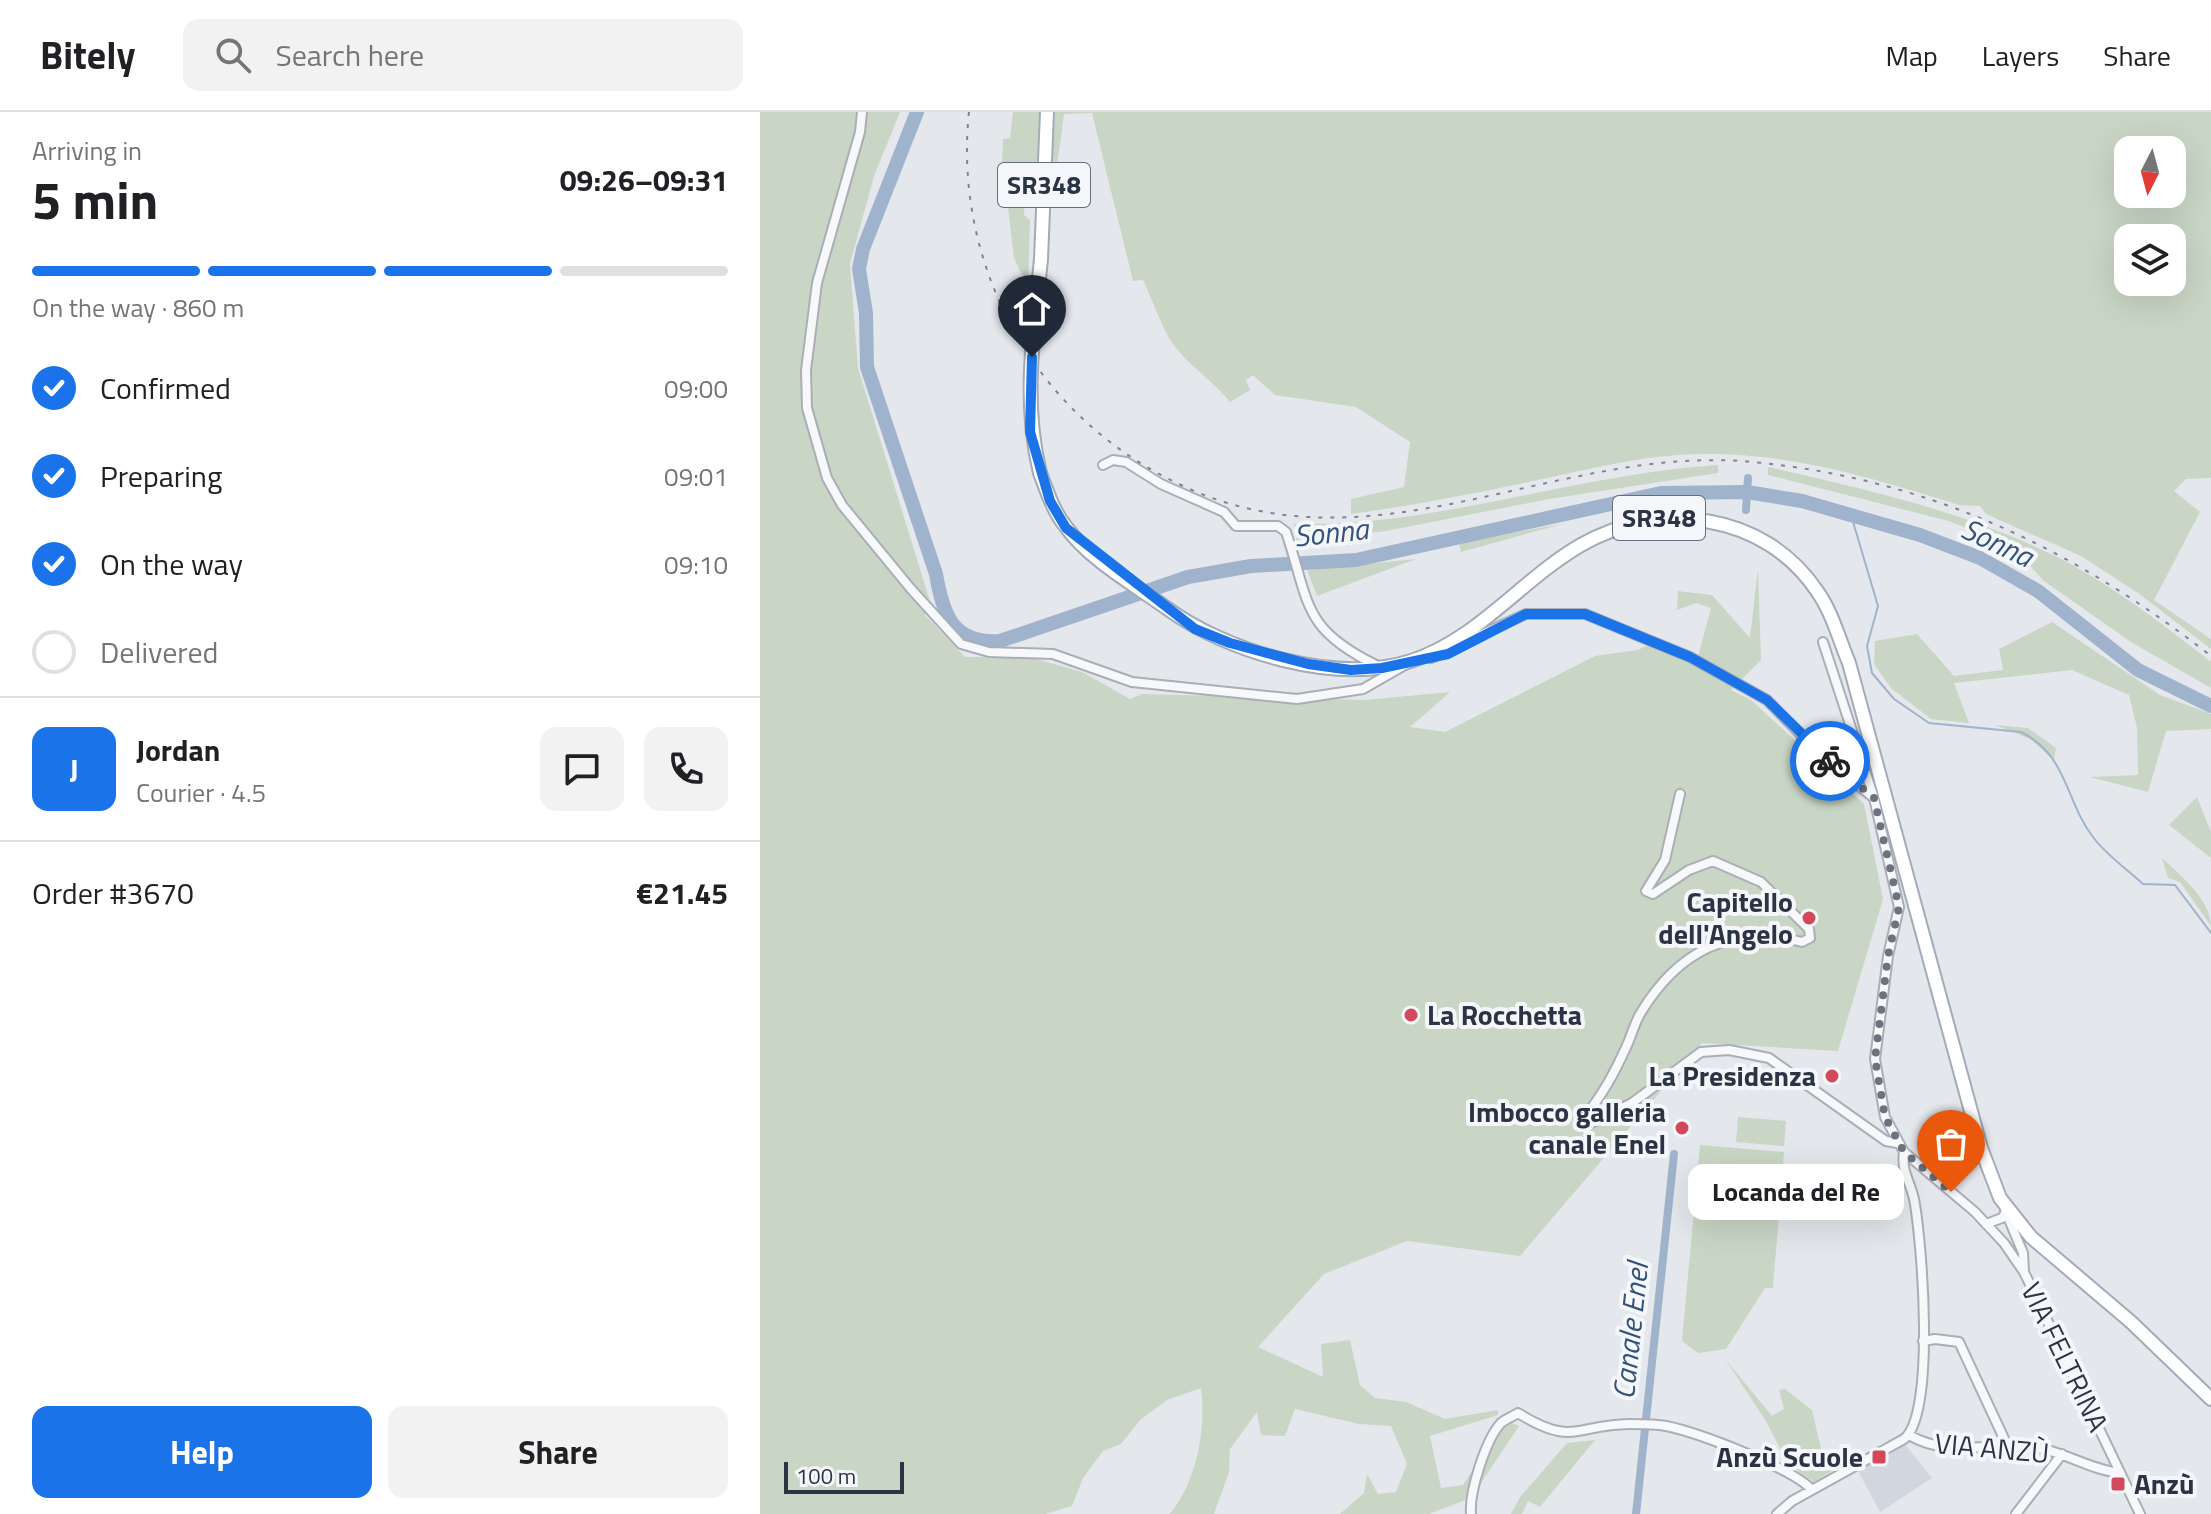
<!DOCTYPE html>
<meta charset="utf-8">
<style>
body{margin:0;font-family:"Titillium Web",sans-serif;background:#f2f2f2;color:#202124;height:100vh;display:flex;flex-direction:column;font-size:30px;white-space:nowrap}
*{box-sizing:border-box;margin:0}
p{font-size:26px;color:#757577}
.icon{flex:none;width:44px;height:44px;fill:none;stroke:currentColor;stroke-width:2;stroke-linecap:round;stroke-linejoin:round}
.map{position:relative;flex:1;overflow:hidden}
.side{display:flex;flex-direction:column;background:#fff;width:760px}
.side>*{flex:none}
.needle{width:52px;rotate:186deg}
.controls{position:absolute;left:1354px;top:24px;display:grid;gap:16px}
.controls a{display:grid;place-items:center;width:72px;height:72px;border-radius:16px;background:#fff;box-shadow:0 8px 32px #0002;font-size:40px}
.scale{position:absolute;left:24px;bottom:20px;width:120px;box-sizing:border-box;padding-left:8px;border:4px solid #2b3445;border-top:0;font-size:22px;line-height:28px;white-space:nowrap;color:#2b3445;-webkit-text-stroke:6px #f4f6f9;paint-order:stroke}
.pin{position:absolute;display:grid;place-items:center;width:68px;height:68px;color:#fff;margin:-82px -34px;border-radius:50% 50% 50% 0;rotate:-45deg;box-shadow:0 0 8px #0007}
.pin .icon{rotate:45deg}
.courier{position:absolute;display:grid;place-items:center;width:80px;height:80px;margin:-40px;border:6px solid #1a73e8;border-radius:50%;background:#fff;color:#222;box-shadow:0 2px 10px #0007}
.bubble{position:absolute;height:56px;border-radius:16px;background:#fff;box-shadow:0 8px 32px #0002;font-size:26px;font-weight:700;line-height:56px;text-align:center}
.head em{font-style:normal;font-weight:700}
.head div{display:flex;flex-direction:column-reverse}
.head{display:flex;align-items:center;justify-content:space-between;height:136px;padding:0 32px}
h1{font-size:52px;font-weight:700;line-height:60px}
.bar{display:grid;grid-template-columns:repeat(4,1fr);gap:12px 8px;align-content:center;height:96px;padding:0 32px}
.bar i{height:10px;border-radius:6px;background:#e0e0e0}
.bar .on{background:#1a73e8}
.bar p{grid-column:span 4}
.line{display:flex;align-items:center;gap:20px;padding:0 32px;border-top:2px solid #e0e0e0}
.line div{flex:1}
.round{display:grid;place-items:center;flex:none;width:84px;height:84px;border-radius:16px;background:#f2f2f2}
ol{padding:0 32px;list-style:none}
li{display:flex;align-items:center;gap:24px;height:88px}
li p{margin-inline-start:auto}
li .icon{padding:8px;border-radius:50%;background:#1a73e8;color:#fff;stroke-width:4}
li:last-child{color:#757577}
li i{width:44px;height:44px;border:4px solid #e0e0e0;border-radius:50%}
.primary-button{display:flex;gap:16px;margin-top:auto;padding:16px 32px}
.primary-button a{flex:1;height:92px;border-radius:16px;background:#1a73e8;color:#fff;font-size:32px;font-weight:700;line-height:92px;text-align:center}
.primary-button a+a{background:#f2f2f2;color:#202124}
header{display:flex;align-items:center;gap:48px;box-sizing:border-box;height:112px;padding:0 40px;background:#fff;border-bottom:2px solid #e0e0e0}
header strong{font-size:38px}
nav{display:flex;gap:44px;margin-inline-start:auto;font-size:28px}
.search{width:560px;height:72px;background:#f2f2f2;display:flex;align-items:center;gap:20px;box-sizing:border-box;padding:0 28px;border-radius:16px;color:#757577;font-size:30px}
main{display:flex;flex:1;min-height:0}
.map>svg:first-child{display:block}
</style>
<header>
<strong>Bitely</strong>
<div class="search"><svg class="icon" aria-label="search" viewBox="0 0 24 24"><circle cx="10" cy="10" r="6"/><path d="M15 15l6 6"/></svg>Search here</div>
<nav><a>Map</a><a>Layers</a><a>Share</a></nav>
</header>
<main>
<section class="side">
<div class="head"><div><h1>5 min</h1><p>Arriving in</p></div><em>09:26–09:31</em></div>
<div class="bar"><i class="on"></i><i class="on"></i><i class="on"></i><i></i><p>On the way · 860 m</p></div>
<ol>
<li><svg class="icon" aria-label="check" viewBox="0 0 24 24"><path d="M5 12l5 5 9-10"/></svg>Confirmed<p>09:00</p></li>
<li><svg class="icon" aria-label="check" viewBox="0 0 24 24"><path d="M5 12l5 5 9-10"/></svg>Preparing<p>09:01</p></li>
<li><svg class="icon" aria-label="check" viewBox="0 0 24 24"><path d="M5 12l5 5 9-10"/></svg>On the way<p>09:10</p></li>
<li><i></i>Delivered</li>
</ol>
<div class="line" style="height:144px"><b class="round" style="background:#1a73e8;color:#fff">J</b><div><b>Jordan</b><p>Courier · 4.5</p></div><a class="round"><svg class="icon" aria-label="chat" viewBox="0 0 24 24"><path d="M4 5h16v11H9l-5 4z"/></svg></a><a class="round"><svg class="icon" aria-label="phone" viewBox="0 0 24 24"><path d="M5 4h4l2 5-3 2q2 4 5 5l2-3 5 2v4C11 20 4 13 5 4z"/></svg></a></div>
<div class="line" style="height:104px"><div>Order #3670</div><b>€21.45</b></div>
<div class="primary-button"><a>Help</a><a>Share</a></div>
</section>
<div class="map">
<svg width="1451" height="1402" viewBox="0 0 1451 1402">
<rect width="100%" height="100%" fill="#e4e7ec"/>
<!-- built -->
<path fill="#d2d6de" d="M1143,1330L1172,1366L1120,1400L1097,1357Z"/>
<!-- green -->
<path fill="#c9d6c5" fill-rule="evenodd" d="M0,0H140L114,64L90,152L98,256L172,496L165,503L205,545H269L322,560L370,587L382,582L605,588L690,580L650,615L685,620L835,544L878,538L890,532L938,545L951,496L936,491L917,498L918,479L952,483L990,526L998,457L1001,548L971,578L991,588L1104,692L1123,787L1078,939L942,931L760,1144L647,1129L564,1162L498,1235L563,1265L561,1232L590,1228L600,1273L615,1286L646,1290L685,1307L738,1298V1303L670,1324L681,1376L703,1373L745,1308L759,1314L711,1386L669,1402H580L604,1381L607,1362L618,1382L636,1380L647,1352L631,1314L599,1312L535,1297L525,1324L501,1323L497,1300L470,1337L469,1360L454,1402H410C437,1368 446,1319 441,1276L407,1288L380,1308L361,1332L343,1339L323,1366L312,1394L285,1402H0Z
M253,0H1451V366L1426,367L1414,379L1440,400L1394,488L1451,527V537L1378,481L1321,444L1226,402L1220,394L1199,393C1119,368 1035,342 950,342C894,341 838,355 782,367C719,381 656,393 591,402V387L644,375L650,330L596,295L515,283L493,263L486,268L490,278L470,290C452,267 424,251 409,226C399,208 392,187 383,168L373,169L332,1L304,2L296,62L265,76L264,103L270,108L268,175L254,146L248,95L241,85L243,27L250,26ZM1368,38H1412V82H1368ZM1368,126H1412V170H1368Z
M958,353V361L789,387L626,419L537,429L534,412C678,415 815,362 958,353Z
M1008,355C1109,378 1212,401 1305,449C1357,477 1405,514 1451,550V576L1371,530L1284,469L1252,434L1189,409L1008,363Z
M802,412L701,440L699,430Z
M656,447L557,484L547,458Z
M1292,510L1400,583L1451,602V617L1406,619L1388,680L1330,665L1378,663L1377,616L1369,583L1312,558L1194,571L1209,611L1171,607L1131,576L1114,552L1115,529L1157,522L1194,564L1243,558L1239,537Z
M1235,613L1268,616L1296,636L1294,648L1270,627Z
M1437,685L1451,720V746L1409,713Z
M1402,746C1420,763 1451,788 1451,814L1420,770L1408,766Z
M978,1005L1026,1009L1024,1034L976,1030Z
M940,1033L1024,1040L1013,1176H1005L966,1237L938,1241L922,1229Z
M1065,1054L1085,1081L1071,1091L1051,1064Z
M965,1247L1012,1304L1024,1297L1019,1278L1025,1277L1052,1298L1062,1341H1102L1054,1370L1028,1352L1006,1309Z
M835,1328L780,1395L768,1389L762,1402H751L760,1385L807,1331Z"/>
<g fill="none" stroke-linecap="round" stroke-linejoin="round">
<!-- stream -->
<path stroke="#9fb4cc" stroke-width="2" d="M1091,403L1118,494L1107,534L1112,561L1134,587L1169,611L1261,620C1308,643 1305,689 1333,725C1346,743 1367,757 1383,772L1415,773L1451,821"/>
<!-- canal -->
<path stroke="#9fb4cc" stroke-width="8" d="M986,398L988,366
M876,1402L914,1042"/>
<!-- river -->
<path stroke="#9fb4cc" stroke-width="14" d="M157,0L103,137L99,157L106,201L107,255L176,462C183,503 193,532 240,529L428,465L491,454L596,448L901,381L987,380L1042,389L1160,423L1220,446L1278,479L1378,558L1451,594"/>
<!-- street casing -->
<g stroke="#a9aeb7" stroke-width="12">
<path id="street" d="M102,0L100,20L57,171L46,258L47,296L67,366L82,393L151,477L201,532L229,540L293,542L372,570L537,587L603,577L650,550
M343,353L353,348L366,350L401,372L464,400L476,414H518L526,420C550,491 541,517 618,554
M1063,530L1114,686L1139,795L1128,844L1115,947L1125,1005L1144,1040L1215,1100L1244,1131L1264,1160
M671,546L766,502H825L930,545L1007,588L1060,642L1114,686
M920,682L905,748L886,779L893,782L929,758L953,749L1001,770L1049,817L1050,826L1042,830C971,811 917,840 880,902C875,911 872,921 868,931C855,960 842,985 820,1010L823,1015L872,991L941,940L969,938L1009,946L1126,1029L1137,1031
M1245,1098L1263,1141L1264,1160L1380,1402
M1226,1112L1242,1106L1246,1100
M1163,1229L1175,1227L1199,1230L1247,1333
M1149,1323C1188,1346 1228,1330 1271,1335C1302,1338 1330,1358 1360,1361
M711,1402C709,1380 726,1327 741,1311C745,1307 754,1304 758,1301C813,1335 815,1313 869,1312C881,1312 895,1312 906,1314C936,1320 1033,1356 1052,1378
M1017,1402L1032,1389L1144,1327C1176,1302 1162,1129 1154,1087C1150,1069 1141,1059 1144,1040
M1256,1402L1302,1342"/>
</g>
<!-- primary casing -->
<g stroke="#a3abb8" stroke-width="16">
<path id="primary" d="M281,147L287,0
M280,361C287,379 293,399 306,415C329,447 373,472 405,495C466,540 576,573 651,549C717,528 762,467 821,433C899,388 1004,400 1057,479C1072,500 1079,527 1089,551L1221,1036L1240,1086L1271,1125L1371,1210L1451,1287"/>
</g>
<!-- street -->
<use href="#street" stroke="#f7f8fa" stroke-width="8"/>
<!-- primary -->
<use href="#primary" stroke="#fff" stroke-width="12"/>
<!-- rail -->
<path stroke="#7d8696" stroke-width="2" stroke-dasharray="4 8" stroke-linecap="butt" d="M209,0C199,93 226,188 283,263C319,310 367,348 421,373C614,465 797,331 993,350C1169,367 1313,436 1451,544"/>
<!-- primary-bridge casing -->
<g stroke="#a3abb8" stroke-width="16" stroke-linecap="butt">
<path id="primary-bridge" d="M280,361C262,287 274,221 281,147"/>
</g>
<!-- primary-bridge -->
<use href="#primary-bridge" stroke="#fff" stroke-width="12"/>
</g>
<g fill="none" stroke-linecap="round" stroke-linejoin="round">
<!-- done -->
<path stroke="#6c737f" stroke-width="8" stroke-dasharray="0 14.4" d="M1070,649L1114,686L1139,795L1128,844L1115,947L1125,1005L1144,1040L1191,1080"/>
<!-- route -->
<path stroke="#1a73e8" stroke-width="10" d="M272,245L270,320L290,389L306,416L435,517L470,531L548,552L591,558L622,556L688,542L766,502H825L930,545L1007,588L1070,649"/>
</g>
<!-- markers -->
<g fill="#d1495b" stroke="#f4f6f9" stroke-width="3">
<circle cx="1049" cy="806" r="8"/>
<circle cx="651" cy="903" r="8"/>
<circle cx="1072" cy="964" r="8"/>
<circle cx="922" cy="1016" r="8"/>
<rect x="1111" y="1337" width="16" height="16" rx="4"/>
<rect x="1350" y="1364" width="16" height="16" rx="4"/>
</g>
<g text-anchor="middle" stroke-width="8" stroke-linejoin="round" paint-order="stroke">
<!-- shield labels -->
<g fill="#f4f6f9" stroke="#676e7b" stroke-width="2">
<rect x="238" y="51" width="92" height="44" rx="6"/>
<rect x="853" y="384" width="92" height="44" rx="6"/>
</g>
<g font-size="26" font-weight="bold" fill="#2b3445">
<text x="284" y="82">SR348</text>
<text x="899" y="415">SR348</text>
</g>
<!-- poi labels -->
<g font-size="28" font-weight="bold" fill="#2b3445" stroke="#f4f6f9" text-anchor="end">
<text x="1033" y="800">Capitello<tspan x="1033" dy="32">dell'Angelo</tspan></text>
<text x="667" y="913" text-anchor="start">La Rocchetta</text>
<text x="1056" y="974">La Presidenza</text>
<text x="906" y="1010">Imbocco galleria<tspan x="906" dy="32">canale Enel</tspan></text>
<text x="1103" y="1355">Anzù Scuole</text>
<text x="1374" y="1382" text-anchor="start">Anzù</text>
</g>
<!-- street labels -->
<g font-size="28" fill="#2b3445" stroke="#f4f6f9">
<text transform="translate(1305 1245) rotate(64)" y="10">VIA FELTRINA</text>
<text transform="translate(1232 1336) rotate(5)" y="10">VIA ANZÙ</text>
</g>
<!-- water labels -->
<g font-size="30" font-style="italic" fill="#34527a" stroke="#f4f6f9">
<text transform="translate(571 421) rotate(-6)" y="10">Sonna</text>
<text transform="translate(1237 431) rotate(25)" y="10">Sonna</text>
<text transform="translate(871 1219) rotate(-84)" y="10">Canale Enel</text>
</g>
</g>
</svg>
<div class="controls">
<a><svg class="needle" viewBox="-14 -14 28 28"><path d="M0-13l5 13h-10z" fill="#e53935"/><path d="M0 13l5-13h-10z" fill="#757577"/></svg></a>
<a><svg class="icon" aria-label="layers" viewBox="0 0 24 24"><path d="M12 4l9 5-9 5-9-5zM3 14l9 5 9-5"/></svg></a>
</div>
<div class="scale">100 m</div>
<div class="pin" style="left:1191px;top:1080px;background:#ea580c"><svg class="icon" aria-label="bag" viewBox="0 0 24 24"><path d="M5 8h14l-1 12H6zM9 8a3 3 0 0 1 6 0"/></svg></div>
<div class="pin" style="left:272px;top:245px;background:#1f2937"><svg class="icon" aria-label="home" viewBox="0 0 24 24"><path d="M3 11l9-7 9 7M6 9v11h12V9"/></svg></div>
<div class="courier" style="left:1070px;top:649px"><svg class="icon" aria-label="bike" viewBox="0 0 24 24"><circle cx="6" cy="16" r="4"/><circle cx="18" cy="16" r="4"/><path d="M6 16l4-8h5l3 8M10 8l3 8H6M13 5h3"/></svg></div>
<div class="bubble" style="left:928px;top:1052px;width:216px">Locanda del Re</div>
</div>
</main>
